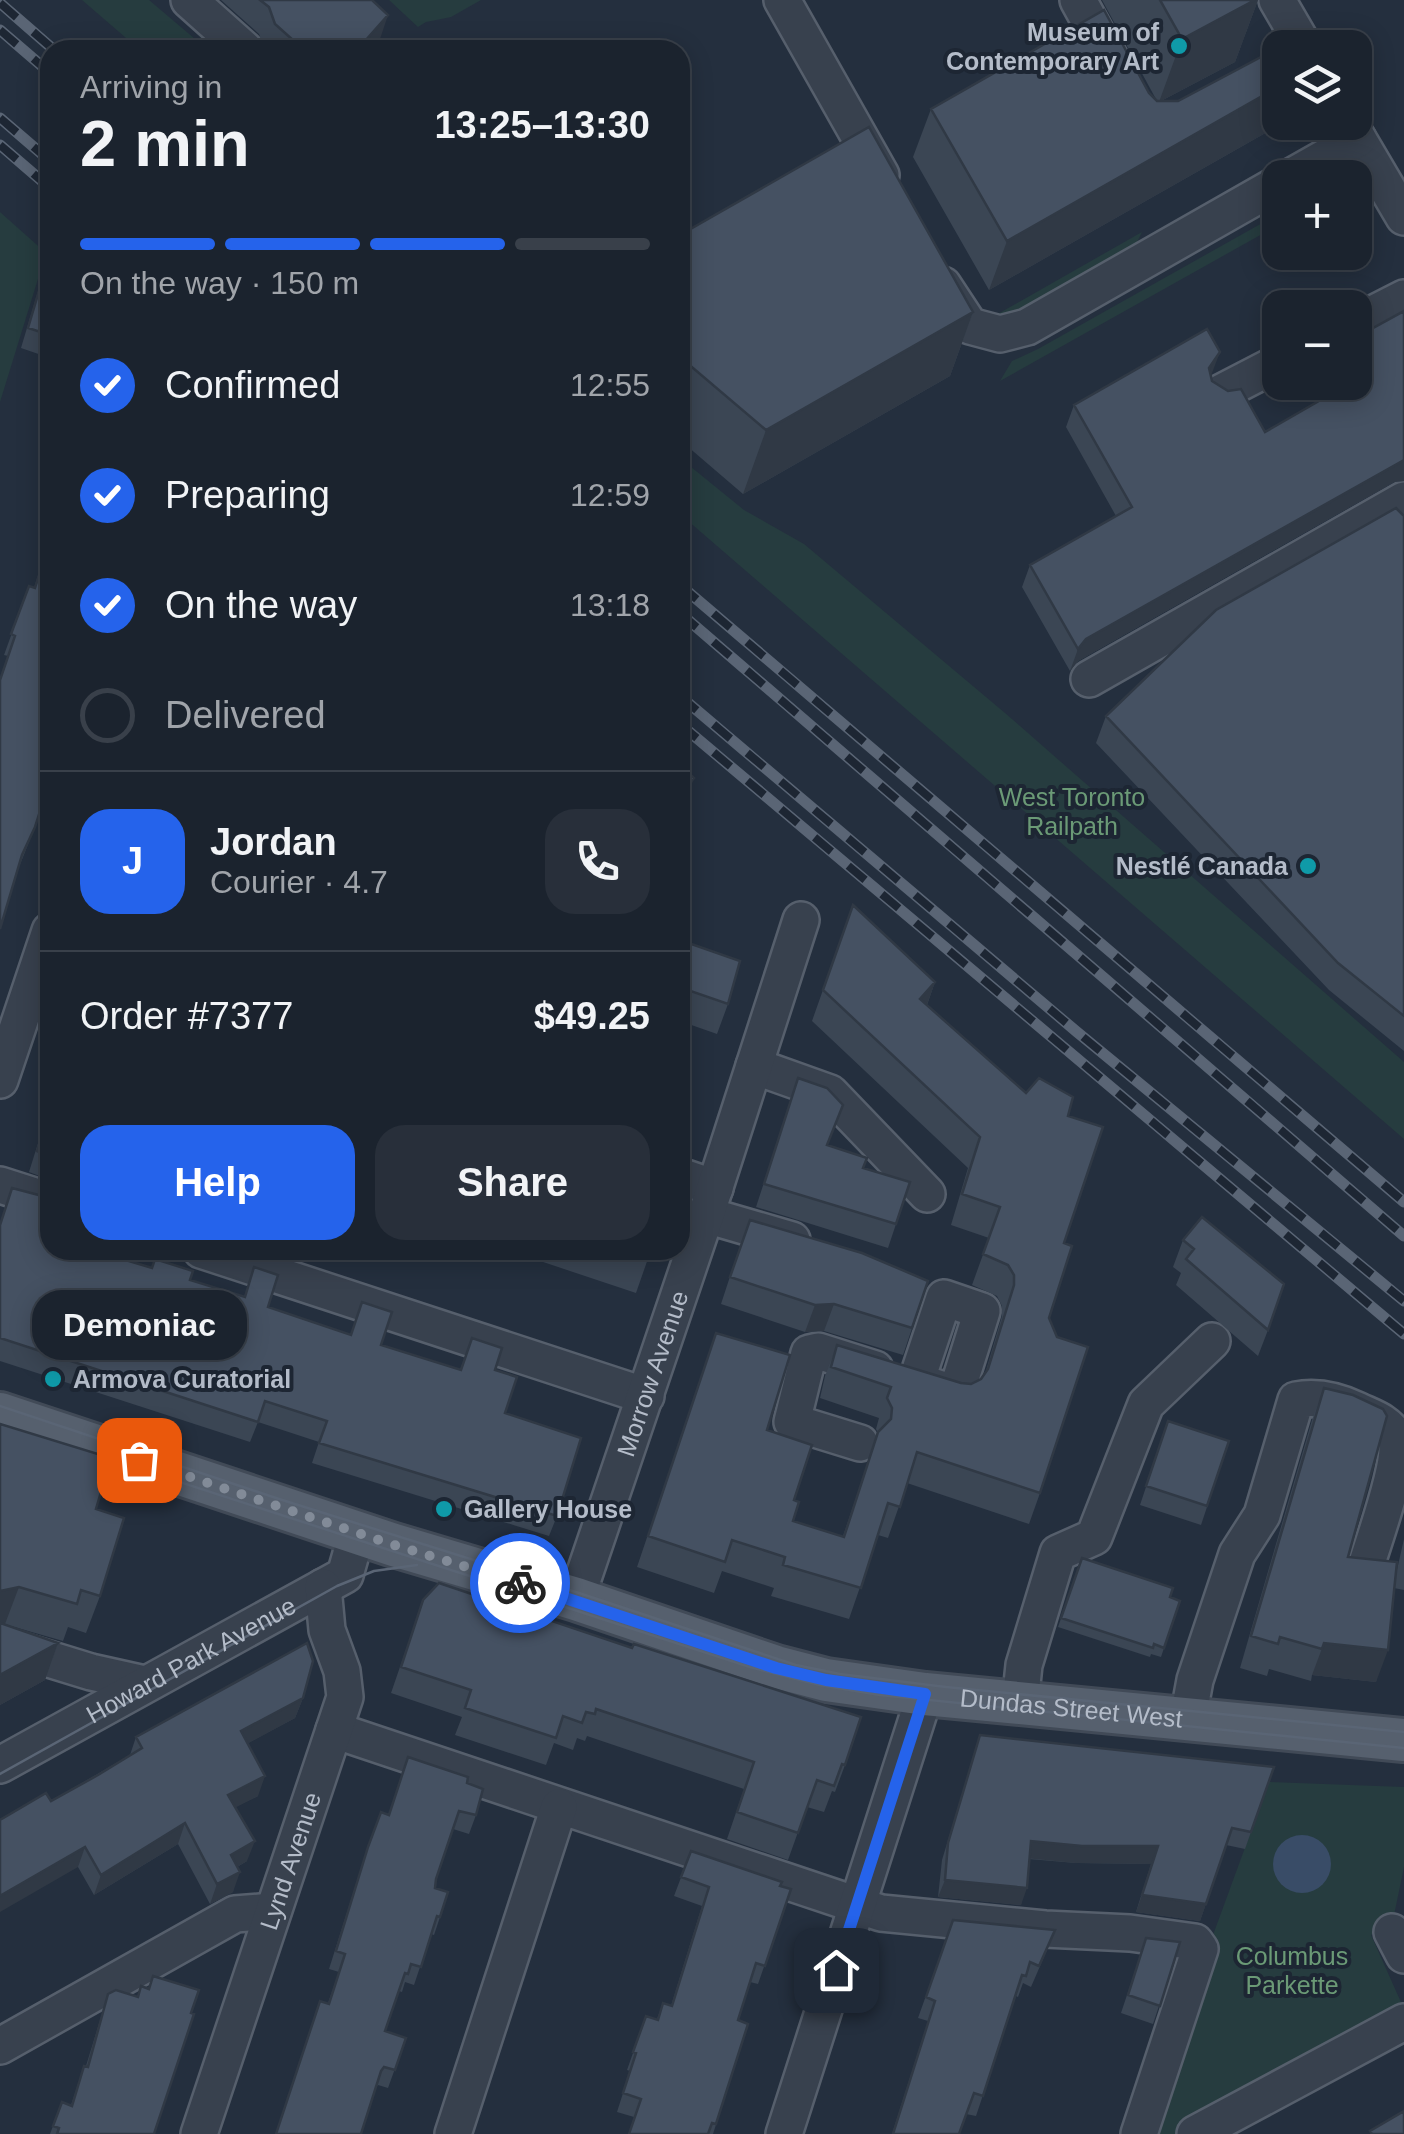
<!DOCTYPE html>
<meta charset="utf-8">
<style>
body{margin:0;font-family:Arial,sans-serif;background:#282f3a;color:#f1f3f6;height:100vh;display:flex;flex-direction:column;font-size:38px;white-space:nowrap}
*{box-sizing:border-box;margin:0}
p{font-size:32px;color:#a0a4aa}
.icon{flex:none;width:55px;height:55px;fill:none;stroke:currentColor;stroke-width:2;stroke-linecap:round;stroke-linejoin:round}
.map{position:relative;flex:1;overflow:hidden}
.details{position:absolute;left:40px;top:40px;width:650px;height:1220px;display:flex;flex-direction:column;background:#1b232e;border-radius:30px;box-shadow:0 5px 25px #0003,0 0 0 2px #39404a}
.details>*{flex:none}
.buttons{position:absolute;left:1262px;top:30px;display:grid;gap:20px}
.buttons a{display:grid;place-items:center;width:110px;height:110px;border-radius:20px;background:#1b232e;box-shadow:0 5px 25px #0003,0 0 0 2px #39404a;font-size:50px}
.pin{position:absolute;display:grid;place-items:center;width:85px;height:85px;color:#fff;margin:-42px;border-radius:20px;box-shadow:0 5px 15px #0006}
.courier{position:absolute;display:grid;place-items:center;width:100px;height:100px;margin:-50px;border:8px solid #2563eb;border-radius:50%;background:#fff;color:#222;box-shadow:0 2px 12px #0007}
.bubble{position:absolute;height:70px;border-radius:30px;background:#1b232e;box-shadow:0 5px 25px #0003,0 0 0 2px #39404a;font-size:32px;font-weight:700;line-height:70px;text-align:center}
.headline em{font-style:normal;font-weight:700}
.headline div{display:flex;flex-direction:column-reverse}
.headline{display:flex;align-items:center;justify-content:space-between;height:170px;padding:0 40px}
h1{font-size:65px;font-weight:700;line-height:75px}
.bar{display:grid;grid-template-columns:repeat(4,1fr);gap:15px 10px;align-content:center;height:120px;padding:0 40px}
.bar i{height:12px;border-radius:8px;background:#39404a}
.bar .on{background:#2563eb}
.bar p{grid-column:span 4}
.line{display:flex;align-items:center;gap:25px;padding:0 40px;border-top:2px solid #39404a}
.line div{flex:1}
.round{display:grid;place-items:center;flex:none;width:105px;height:105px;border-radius:30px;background:#282f3a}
ol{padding:0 40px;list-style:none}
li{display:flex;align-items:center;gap:30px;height:110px}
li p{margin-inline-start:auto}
li .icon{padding:10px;border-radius:50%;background:#2563eb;color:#fff;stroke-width:4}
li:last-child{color:#a0a4aa}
li i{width:55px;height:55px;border:5px solid #39404a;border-radius:50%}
.action{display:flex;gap:20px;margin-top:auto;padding:20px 40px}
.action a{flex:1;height:115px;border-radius:30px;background:#2563eb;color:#fff;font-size:40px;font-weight:700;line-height:115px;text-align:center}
.action a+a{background:#282f3a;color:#f1f3f6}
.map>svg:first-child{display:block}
</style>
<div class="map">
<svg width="1404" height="2134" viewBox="0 0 1404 2134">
<rect width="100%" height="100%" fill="#242f3e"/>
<!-- green -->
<path fill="#263c3f" d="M82,0H149L208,50H140Z
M389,0H481L451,17L426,22L418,27Z
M0,212L46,253L0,402Z
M1280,213V224L1000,381L1012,361L1038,349Z
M1142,232L1134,248L1027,311L996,315Z
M680,458L744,510L804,544L1005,713L1404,1062V1139L680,514Z
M1269,1782L1404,1787V1867L1393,1920L1371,1935L1404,2009L1182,2134H1149L1209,1946Z"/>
<!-- water -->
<path fill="#394c67" d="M1273 1864a29 29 0 1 1 58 0a29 29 0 1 1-58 0Z"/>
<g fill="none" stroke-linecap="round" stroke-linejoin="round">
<!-- minor casing -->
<g stroke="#565f6c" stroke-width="40">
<g id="minor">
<path d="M189,0L245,50"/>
<path d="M782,0L881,175"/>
<path d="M1078,0L1111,60"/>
<path d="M1277,0L1305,48"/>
<path d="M1348,122L1404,217"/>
<path d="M1289,178L1358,139"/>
<path d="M943,285L970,326L1000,334L1027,327L1280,183"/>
<path d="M1355,323L1404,298"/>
<path d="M1222,392L1280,362"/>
<path d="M1089,679L1404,500"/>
<path d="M754,1066L830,1093L927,1194"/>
<path d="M0,1080L50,931"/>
<path d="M680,1176L715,1188"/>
<path d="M0,1185L50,1201"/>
<path d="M706,1215L792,1240"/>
<path d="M201,1250L646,1396"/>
<path d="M916,1382L944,1298L982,1311L956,1394L925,1384"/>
<path d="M860,1443L792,1422L809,1353L818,1351L875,1369"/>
<path id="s1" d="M576,1599L706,1215L801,920"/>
<path d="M0,1644L91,1672L145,1684"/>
<path d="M1020,1703L1024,1665L1058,1553L1094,1537L1146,1404L1212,1341"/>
<path d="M1188,1718L1195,1680L1237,1554L1262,1515L1296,1400C1316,1396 1338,1401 1357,1410C1371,1417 1387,1421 1395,1436C1404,1458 1374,1540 1366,1566"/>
<path d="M334,1730L881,1913L1045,1929L1130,1933L1195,1942L1200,1949L1139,2134"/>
<path id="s2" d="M0,1765L345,1575L357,1533"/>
<path d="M1392,1932L1404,1955"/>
<path d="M0,2046L235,1914L273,1911"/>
<path id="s3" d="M199,2134L345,1697L342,1671L327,1630L323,1587"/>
<path d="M453,2134L559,1807"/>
<path d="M784,2134L925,1694"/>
<path d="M1195,2134L1404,2022"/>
</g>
</g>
<!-- major casing -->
<g stroke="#414a57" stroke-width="48">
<g id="major">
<path id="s4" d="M0,1414L394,1545L576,1599L776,1667L826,1680L925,1694L1404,1740"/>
</g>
</g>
<!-- minor -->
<use href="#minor" stroke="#38414e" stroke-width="35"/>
<!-- major -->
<use href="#major" stroke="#56606e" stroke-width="42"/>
<!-- tram -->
<path stroke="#5a6575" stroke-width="2.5" d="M0,1406L279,1499L579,1593L796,1665L840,1674L946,1687L1404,1732
M84,1451L750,1667L820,1685L880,1695L1404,1748
M0,1774L337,1586L374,1571L417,1565"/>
<!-- rail casing -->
<g stroke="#5a6575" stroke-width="11">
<path id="rail" d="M0,3L54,50
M0,30L50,73
M0,118L50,161
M0,145L50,188
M680,585L1404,1202
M680,613L1404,1236
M680,696L1077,1032L1404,1301
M680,724L1404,1334"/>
</g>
<!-- rail -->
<use href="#rail" stroke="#1d2633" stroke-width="8" stroke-dasharray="22" stroke-linecap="butt"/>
</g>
<!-- wall -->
<path fill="#3b4654" d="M221,0H372L379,42L371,50H265L259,34Z
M1102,0H1258L1235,62L1161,101L1274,128L989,290L913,157L931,109L1149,93L1157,101Z
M680,235L973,312L950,376L743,494L680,440Z
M50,251V358L21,348Z
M1404,311V481L1394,482L1078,661L1070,671L1022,587L1030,565L1116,516L1066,427L1074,405L1210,375L1212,381L1265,432L1340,389L1336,382H1355Z
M50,496V780L35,827L19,867L8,656L4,655L29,586L34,588L49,540L38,536Z
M1404,516V1051L1329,990L1096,743L1106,716Z
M853,905L935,982L927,1005L1026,1093L1068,1116L1064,1243L1049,1318L1040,1493L1029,1524L907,1483L888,1538L878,1535L849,1619L771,1596L774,1588L722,1571L714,1593L637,1567L716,1333L767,1430L794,1500L793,1521L843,1536L878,1433L876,1429L879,1418L820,1398L825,1376L837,1345L961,1383L971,1384L981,1379L985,1374L1002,1316V1306L997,1296L972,1285L989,1238L951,1225L968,1168L812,1021Z
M680,940L728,1004L717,1034L680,1021Z
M798,1078L828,1146L863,1168L896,1224L888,1248L756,1207Z
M50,1096V1180L29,1172L49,1108L46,1107Z
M12,1188L99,1252L244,1297L254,1267L268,1307L381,1345L460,1370L472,1338L495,1370L505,1413L557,1516L549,1536L312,1463L319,1442L258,1422L250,1442L0,1361V1223Z
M1202,1217L1268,1330L1258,1356L1176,1285L1181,1273L1173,1267L1183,1240Z
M740,1246L928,1281L903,1355L824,1331L805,1332L721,1304Z
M507,1250H651L636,1293Z
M1324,1388L1348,1557L1396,1574L1404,1539V1590L1394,1588L1376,1682L1312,1675L1311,1681L1269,1669L1267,1676L1240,1668L1312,1420Z
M1168,1421L1229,1441L1201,1525L1140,1505Z
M0,1424L96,1509L100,1596L86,1633L68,1627L63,1641L4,1624L58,1643L45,1680L0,1705Z
M1082,1558L1170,1597L1164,1648L1161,1657L1151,1654L1150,1657L1058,1627Z
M423,1600L845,1765L835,1792L832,1791L824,1812L807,1807L788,1860L727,1839L744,1789L587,1736L585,1741L577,1738L573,1750L554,1743L546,1765L455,1735L462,1717L391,1693Z
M303,1698L295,1718L248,1743L258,1796L235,1807L247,1861L237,1867L233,1892L210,1904L178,1844L94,1895L78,1867L51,1801L130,1755L136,1737Z
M980,1735L1274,1767L1245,1849L1226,1845L1200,1921L1136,1912L1151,1864L1076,1863L1029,1859L1021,1905L938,1897L942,1860Z
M467,1783L476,1815L469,1834L453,1829L436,1879L435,1888L440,1917L434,1935L431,1934L414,1985L405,1982L402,1992L399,1991L385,2031L406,2038L388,2088L378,2085L375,2088L328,2003L339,1972L329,1969L362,1865L381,1812L389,1815Z
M691,1851L791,1889L758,1984L750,1982L738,2020L748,2024L713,2134H629L634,2117L617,2112L630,2071L627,2070L646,2016L657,2019L663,2003L671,2006L702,1906L674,1896Z
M953,1920L1047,1950L1031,1987L1023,1983L1018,1997L1016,1996L976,2116L966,2114L959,2134H892L928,2021L918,2018Z
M1180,1942L1153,2024L1121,2013L1140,1956Z
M108,1994L154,2134H50L62,2102L71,2105L84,2066H86Z"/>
<!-- shaded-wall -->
<path fill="#303945" d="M1252,0H1258L1235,62L1159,102L1182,39Z
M388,15L379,42L371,50H357Z
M1280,86V110L1274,128L989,290L1007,241Z
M973,312L950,376L743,494L766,430Z
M1220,352L1212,373L1201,390L1209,368Z
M1401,460H1404V481L1394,482L1078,661L1070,671L1078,649L1086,639Z
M694,778L684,807L680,811V794Z
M935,982L924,1013L920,999Z
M834,1304L824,1331L805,1332L815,1305Z
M19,1587L5,1624L0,1625V1591Z
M58,1643L45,1680L0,1705V1675Z
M1324,1643L1388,1650L1376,1682L1312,1675Z
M303,1698L295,1718L234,1751L241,1731Z
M265,1776L258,1796L221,1815L228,1795Z
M185,1823L178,1844L94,1895L101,1875Z
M255,1841L247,1861L223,1875L231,1855Z
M1031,1841L1158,1846L1151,1864L1076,1863L1025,1858Z
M85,1847L78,1867L0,1912V1896Z
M240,1872L233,1892L210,1904L217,1884Z
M945,1880L1027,1888L1021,1905L938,1897Z
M1142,1895L1206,1904L1200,1921L1136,1912Z"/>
<!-- building -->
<path fill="#455162" stroke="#303945" stroke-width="2.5" d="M260,0H372L388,15L357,50H304L275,24L269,7Z
M1160,0H1255L1182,39Z
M1104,10L1149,93L1157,101H1178L1274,50L1280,60V86L1007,241L931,109Z
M869,127L973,312L766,430L680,357V235Z
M50,254V335L28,328Z
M1404,311V460L1086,639L1078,649L1030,565L1132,507L1074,405L1207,329L1220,352L1209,368L1212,381L1228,391L1241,389L1265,432L1352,382H1355V338Z
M50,500V517L45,516Z
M1396,508L1404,516V1016L1338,963L1106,716L1216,610Z
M50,541V780L35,827L22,855L0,929V680L15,636L11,634L29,586L35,588Z
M680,765L694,778L680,794Z
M853,905L935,982L920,999L1026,1093L1039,1078L1073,1097L1068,1116L1103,1127L1064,1243L1072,1246L1049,1318L1057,1337L1088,1347L1040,1493L917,1452L900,1507L888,1503L861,1588L783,1565L785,1557L732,1540L725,1562L648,1536L716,1333L790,1355L767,1430L812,1445L794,1500L799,1502L793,1521L844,1537L878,1432L891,1419L892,1408L887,1398L891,1387L831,1367L837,1345L961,1383L971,1384L981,1379L988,1369L1014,1285V1275L1008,1265L983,1254L1000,1207L962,1194L980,1137L823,990Z
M680,940L740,961L728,1004L685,989L680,1004Z
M798,1078L827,1088L843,1105L827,1145L867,1158L863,1168L910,1182L896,1224L764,1184Z
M50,1109V1157L37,1151Z
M12,1188L50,1198V1250H99V1252L152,1268L155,1259L193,1271L190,1280L245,1297L254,1267L278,1275L268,1307L351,1335L362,1302L392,1312L381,1345L461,1370L472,1338L502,1348L495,1370L517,1377L505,1413L581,1438L557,1516L319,1443L327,1421L265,1401L258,1422L0,1338V1225Z
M1202,1217L1284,1284L1268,1330L1186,1259L1194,1249L1183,1240Z
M750,1220L862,1253L928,1281L912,1328L834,1304L815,1305L730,1277Z
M1324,1388L1353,1395L1383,1409L1387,1416L1348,1557L1397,1562L1388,1650L1324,1643L1322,1649L1280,1637L1278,1644L1251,1636Z
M1168,1421L1229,1441L1207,1506L1146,1486Z
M0,1424L111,1458L96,1509L124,1518L100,1596L81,1590L77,1604L19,1587L0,1591Z
M1082,1558L1173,1588L1170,1597L1180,1601L1164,1648L1154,1644L1153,1648L1061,1618Z
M439,1583L632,1648L634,1644L861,1717L845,1765L842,1764L834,1786L817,1780L798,1833L737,1812L754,1762L596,1709L595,1714L586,1712L582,1723L563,1716L556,1738L465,1708L471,1690L401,1667L423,1600Z
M0,1623L58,1643L0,1675Z
M307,1643L313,1661L303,1698L241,1731L265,1776L228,1795L255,1841L231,1855L240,1872L217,1884L185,1823L101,1875L85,1847L0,1896V1820L46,1793L51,1801L98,1775L142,1748L136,1737Z
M980,1735L1274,1767L1251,1832L1232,1828L1206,1904L1142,1895L1158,1846H1082L1031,1841L1027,1888L945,1880L948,1843Z
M408,1757L468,1777L467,1783L483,1789L476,1815L459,1811L436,1879L435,1888L448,1892L440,1917L437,1916L421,1967L411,1964L408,1974L405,1973L385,2031L406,2038L395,2070L384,2067L381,2071L361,2134H276L320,2001L329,2004L345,1954L336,1951L368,1847L381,1812L389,1815Z
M691,1851L782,1882L780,1886L791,1889L765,1966L756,1963L738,2020L748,2024L716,2124L712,2123L708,2134H629L641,2099L623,2093L636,2053L633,2052L646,2016L658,2020L663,2003L672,2006L709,1887L681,1877Z
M953,1920L1055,1930L1039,1966L1030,1962L1026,1976L1022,1975L983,2096L974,2093L959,2134H893L935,2001L926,1997Z
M1146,1938L1180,1942L1160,2006L1128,1995Z
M153,1976L199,1990L191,2013L194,2014L154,2134H57L59,2128L53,2126L62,2102L72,2106L84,2066L88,2067L108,1994L116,1990L138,1997L141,1986L149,1989Z
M1404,2111V2134H1372L1370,2131Z"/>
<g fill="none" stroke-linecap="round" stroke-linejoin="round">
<!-- done -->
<path stroke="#828b98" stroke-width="10" stroke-dasharray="0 18" d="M139,1460L394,1545L520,1583"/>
<!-- route -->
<path stroke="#2563eb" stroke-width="12" d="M520,1583L776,1668L826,1680L925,1694L836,1970"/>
</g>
<!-- markers -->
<g fill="#0f9aa8" stroke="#1d2633" stroke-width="4">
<circle cx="1179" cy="46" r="10"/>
<circle cx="1308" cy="866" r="10"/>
<circle cx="53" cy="1379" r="10"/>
<circle cx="444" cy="1509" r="10"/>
</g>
<g text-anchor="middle" stroke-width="8" stroke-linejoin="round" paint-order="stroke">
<!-- poi labels -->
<g font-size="25" font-weight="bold" fill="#b4bcc9" stroke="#1d2633" text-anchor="end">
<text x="1159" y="41">Museum of<tspan x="1159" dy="29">Contemporary Art</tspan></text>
<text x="1288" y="875">Nestlé Canada</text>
<text x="73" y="1388" text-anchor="start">Armova Curatorial</text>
<text x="464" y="1518" text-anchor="start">Gallery House</text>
</g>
<!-- park labels -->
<g font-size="25" fill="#6b9a76" stroke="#1d2633">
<text x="1072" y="806">West Toronto<tspan x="1072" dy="29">Railpath</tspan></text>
<text x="1292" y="1965">Columbus<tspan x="1292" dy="29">Parkette</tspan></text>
</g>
<!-- street labels -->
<g font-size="25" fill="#b4bcc9" stroke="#1d2633">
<text dy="9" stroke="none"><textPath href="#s1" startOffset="238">Morrow Avenue</textPath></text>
<text dy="9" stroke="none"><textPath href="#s2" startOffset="218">Howard Park Avenue</textPath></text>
<text dy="9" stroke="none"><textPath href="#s4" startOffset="1115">Dundas Street West</textPath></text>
<text dy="9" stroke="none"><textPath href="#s3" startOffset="288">Lynd Avenue</textPath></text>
</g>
</g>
</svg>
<div class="buttons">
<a><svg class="icon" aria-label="layers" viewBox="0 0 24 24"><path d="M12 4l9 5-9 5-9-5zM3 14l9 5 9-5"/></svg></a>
<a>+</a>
<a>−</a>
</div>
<div class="pin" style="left:139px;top:1460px;background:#ea580c"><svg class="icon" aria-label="bag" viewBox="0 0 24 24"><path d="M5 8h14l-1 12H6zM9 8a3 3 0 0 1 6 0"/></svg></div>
<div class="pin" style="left:836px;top:1970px;background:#1f2937"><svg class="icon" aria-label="home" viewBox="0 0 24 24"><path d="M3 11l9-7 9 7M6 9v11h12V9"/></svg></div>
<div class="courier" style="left:520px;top:1583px"><svg class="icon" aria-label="bike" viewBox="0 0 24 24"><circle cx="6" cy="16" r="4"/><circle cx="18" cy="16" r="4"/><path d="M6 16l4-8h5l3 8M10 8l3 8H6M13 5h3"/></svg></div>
<div class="bubble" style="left:32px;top:1290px;width:215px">Demoniac</div>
<section class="details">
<div class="headline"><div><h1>2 min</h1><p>Arriving in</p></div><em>13:25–13:30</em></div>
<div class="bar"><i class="on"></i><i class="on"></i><i class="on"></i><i></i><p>On the way · 150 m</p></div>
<ol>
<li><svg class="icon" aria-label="check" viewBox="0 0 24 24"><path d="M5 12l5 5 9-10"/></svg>Confirmed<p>12:55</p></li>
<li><svg class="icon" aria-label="check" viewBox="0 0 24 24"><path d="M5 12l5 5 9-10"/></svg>Preparing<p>12:59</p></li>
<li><svg class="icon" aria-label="check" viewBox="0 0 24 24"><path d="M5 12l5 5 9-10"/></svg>On the way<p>13:18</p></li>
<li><i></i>Delivered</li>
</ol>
<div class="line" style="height:180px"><b class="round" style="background:#2563eb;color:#fff">J</b><div><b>Jordan</b><p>Courier · 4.7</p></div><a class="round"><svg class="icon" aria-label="phone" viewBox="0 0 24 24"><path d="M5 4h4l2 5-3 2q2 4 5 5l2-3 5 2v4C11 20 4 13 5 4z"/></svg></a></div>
<div class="line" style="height:130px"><div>Order #7377</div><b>$49.25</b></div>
<div class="action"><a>Help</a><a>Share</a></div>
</section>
</div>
